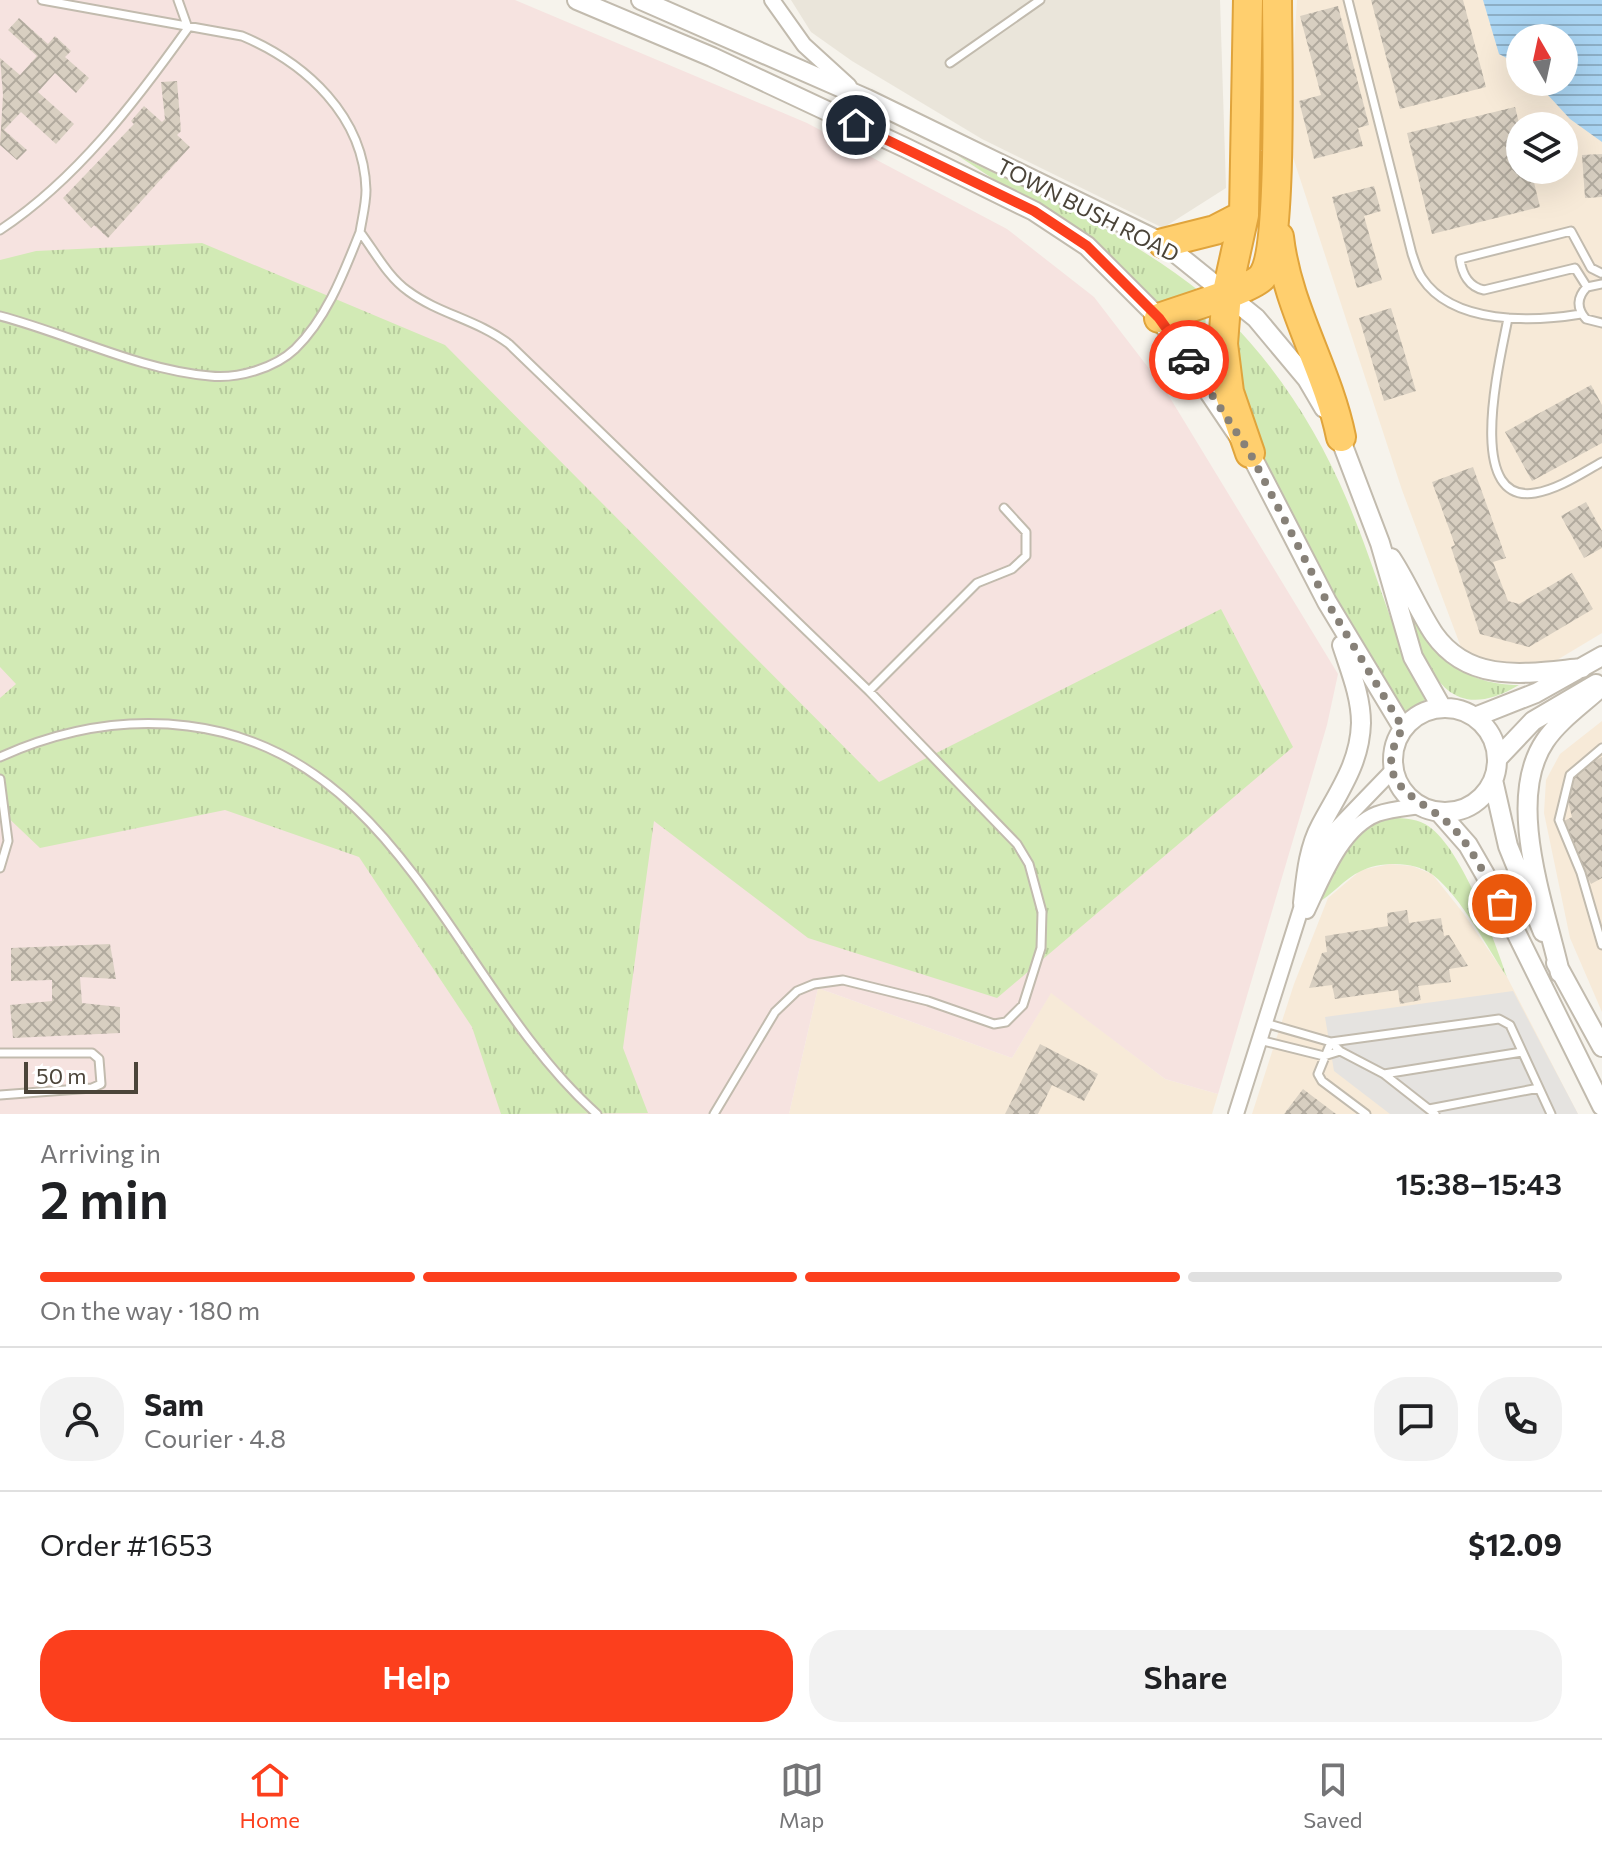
<!DOCTYPE html>
<meta charset="utf-8">
<style>
body{margin:0;font-family:Commissioner,sans-serif;background:#f2f2f2;color:#202124;height:100vh;display:flex;flex-direction:column;font-size:30px;white-space:nowrap}
*{box-sizing:border-box;margin:0}
p{font-size:26px;color:#757577}
.icon{flex:none;width:44px;height:44px;fill:none;stroke:currentColor;stroke-width:2;stroke-linecap:round;stroke-linejoin:round}
.map{position:relative;height:1114px;overflow:hidden}
.side{display:flex;flex-direction:column;background:#fff;flex:1}
.side>*{flex:none}
.needle{width:52px;rotate:351deg}
.fabs{position:absolute;left:1506px;top:24px;display:grid;gap:16px}
.fabs a{display:grid;place-items:center;width:72px;height:72px;border-radius:50%;background:#fff;box-shadow:0 8px 32px #0002;font-size:40px}
.scale{position:absolute;left:24px;bottom:20px;width:114px;box-sizing:border-box;padding-left:8px;border:4px solid #4b4439;border-top:0;font-size:22px;line-height:28px;white-space:nowrap;color:#4b4439;-webkit-text-stroke:6px #fff;paint-order:stroke}
.pin{position:absolute;display:grid;place-items:center;width:68px;height:68px;color:#fff;margin:-34px;border:4px solid #fff;border-radius:50%;box-shadow:0 2px 8px #0007}
.courier{position:absolute;display:grid;place-items:center;width:80px;height:80px;margin:-40px;border:6px solid #fc3f1d;border-radius:50%;background:#fff;color:#222;box-shadow:0 2px 10px #0007}
.head em{font-style:normal;font-weight:600}
.head div{display:flex;flex-direction:column-reverse}
.head{display:flex;align-items:center;justify-content:space-between;height:136px;padding:0 40px}
h1{font-size:52px;font-weight:600;line-height:60px}
.bar{display:grid;grid-template-columns:repeat(4,1fr);gap:12px 8px;align-content:center;height:96px;padding:0 40px}
.bar i{height:10px;border-radius:6px;background:#e0e0e0}
.bar .on{background:#fc3f1d}
.bar p{grid-column:span 4}
.line{display:flex;align-items:center;gap:20px;padding:0 40px;border-top:2px solid #e0e0e0}
.line div{flex:1}
.round{display:grid;place-items:center;flex:none;width:84px;height:84px;border-radius:32px;background:#f2f2f2}
.cta{display:flex;gap:16px;margin-top:auto;padding:16px 40px}
.cta a{flex:1;height:92px;border-radius:32px;background:#fc3f1d;color:#fff;font-size:32px;font-weight:600;line-height:92px;text-align:center}
.cta a+a{background:#f2f2f2;color:#202124}
.menu{display:flex;justify-content:space-around;align-items:center;height:112px;border-top:2px solid #e0e0e0;background:#fff;font-size:22px;color:#757577}
.menu a{display:grid;justify-items:center;gap:4px}
.menu .on{color:#fc3f1d}
.map>svg:first-child{display:block}
</style>
<div class="map">
<svg width="1602" height="1114" viewBox="0 0 1602 1114">
<defs>
<pattern id="grass-tufts" width="24" height="20" patternUnits="userSpaceOnUse" patternTransform="scale(2)"><rect width="24" height="20" fill="#d2eab5"/><path d="M3 7l-1-3M5 7V3M7 7l1-3M15 17l-1-3M17 17v-4M19 17l1-3" fill="none" stroke="#b6ca9c"/></pattern>
<pattern id="water-rules" width="6" height="5" patternUnits="userSpaceOnUse" patternTransform="scale(2)"><rect width="6" height="5" fill="#a9d4f2"/><path d="M0 2.5h6" fill="none" stroke="#8caec5"/></pattern>
<pattern id="building-cross-hatch" width="8" height="8" patternUnits="userSpaceOnUse" patternTransform="scale(2)"><rect width="8" height="8" fill="#d8cfc1"/><path d="M0 0l8 8M0 8l8-8" fill="none" stroke="#b1aa9e"/></pattern>
</defs>
<rect width="100%" height="100%" fill="#f6f3ec"/>
<!-- residential -->
<path fill="#eae5da" d="M791,0H1220L1226,188L1163,228L982,139L852,61L811,32Z"/>
<!-- commercial -->
<path fill="#f7ead8" fill-rule="evenodd" d="M1297,0H1602V633L1552,663L1531,668L1484,663L1462,650L1402,490L1288,142ZM1520,38H1564V82H1520ZM1520,126H1564V170H1520Z
M1602,721V1012L1570,938L1544,813L1546,780L1560,754Z
M1390,864L1412,866L1432,874L1464,914L1507,977L1578,1114H1252L1294,984L1328,898L1361,870Z
M818,988L1012,1058L1051,992L1165,1079L1218,1094L1212,1114H789Z"/>
<!-- medical -->
<path fill="#f6e3e0" d="M0,0H515L807,123L1007,229L1094,297L1164,388L1338,674L1327,725L1218,1094L1165,1079L1051,993L1012,1058L818,988L789,1114H0Z"/>
<!-- grass -->
<path fill="url(#grass-tufts)" d="M957,155C1045,197 1126,233 1203,294L1163,309L1010,190Z
M202,243L445,345L879,782L1221,609L1293,747L997,998L808,938L654,821L623,1048L648,1113L501,1114L472,1027L359,857L225,810L40,848L0,810V698L16,684L0,667V260L36,251Z
M1206,312L1204,355L1217,400L1170,327Z
M1226,317C1278,368 1319,433 1347,500C1375,566 1393,636 1425,700L1401,715L1286,513L1234,408Z
M1401,595C1426,647 1457,685 1519,685C1439,733 1423,654 1401,595Z
M1388,818C1400,818 1414,818 1425,824C1460,843 1494,939 1507,977C1486,946 1462,898 1433,875C1416,861 1380,861 1361,871C1344,879 1332,895 1316,904C1334,869 1347,830 1388,818Z"/>
<!-- parking -->
<path fill="#e5e3e0" d="M1513,991L1578,1114H1390L1334,1071L1325,1017Z"/>
<!-- water -->
<path fill="url(#water-rules)" d="M1483,0H1602V142L1570,119L1536,82H1564V38H1520V65L1499,54Z"/>
<!-- building -->
<path fill="url(#building-cross-hatch)" d="M1371,0H1463L1486,87L1400,109Z
M1338,6L1369,125L1358,128L1363,146L1314,159L1299,101L1321,95L1300,16Z
M19,18L48,44L55,36L71,51L65,57L89,78L76,93L55,73L38,92L74,124L56,144L21,112L4,130L27,150L17,160L0,145L3,95L0,58L20,75L37,56L8,30Z
M177,81L181,131L177,135L190,147L108,238L94,225L91,228L63,198L134,124L131,121L144,106L162,122L165,119L161,82Z
M1515,107L1520,127V170H1531L1540,207L1432,234L1407,133Z
M1602,154V197L1585,198L1582,155Z
M1374,186L1381,211L1364,216L1382,280L1357,288L1332,197Z
M1391,308L1416,391L1384,401L1359,318Z
M1591,385L1602,405V443L1532,481L1505,432Z
M1473,467L1506,558L1493,562L1508,601L1519,604L1572,573L1593,609L1529,647L1480,634L1451,547L1455,545L1432,482Z
M1586,502L1602,531V548L1584,558L1561,516Z
M1602,757V878L1591,884L1560,823L1572,817L1566,793L1569,779L1581,767Z
M1407,910L1409,923L1441,918L1444,936L1449,935L1468,966L1449,969L1451,982L1418,986L1421,1000L1400,1004L1398,990L1335,999L1332,985L1309,988L1322,953L1327,952L1325,936L1388,926L1387,913Z
M110,944L116,979L80,977L82,1003L120,1007V1033L13,1038L10,1005L52,1001V980L11,981V948Z
M1040,1044L1098,1074L1084,1101L1052,1085L1038,1114H1005Z
M1303,1089L1336,1114H1284Z"/>
<g fill="none" stroke-linecap="round" stroke-linejoin="round">
<!-- service casing -->
<g stroke="#c2bbae" stroke-width="11">
<path id="service" d="M42,0L242,36C306,63 364,116 366,190C366,204 362,219 360,232C375,252 388,277 408,291C439,314 478,320 509,344L869,691L1017,844L1029,864L1042,912L1041,948L1023,1005L1006,1022L994,1024L928,1001L843,980L814,984L797,991L775,1012L714,1114
M1348,0L1412,254C1415,262 1417,271 1422,278C1453,325 1533,322 1581,314
M950,63L1040,0
M0,230C76,180 136,101 188,28L178,0
M1602,284L1587,287C1577,297 1576,308 1586,319L1602,323
M1587,287L1575,268L1484,290C1469,287 1462,274 1460,259L1571,231L1591,268L1601,273
M0,316C69,334 139,370 210,376C238,379 275,368 295,349C327,318 344,272 360,232
M1508,318C1502,352 1462,505 1535,493C1559,489 1582,473 1602,462
M869,691L977,583L1012,569L1026,556V532L1004,508
M1602,748L1570,775L1559,820L1581,873L1602,945
M0,757C60,730 123,718 188,726C402,752 456,989 597,1114
M0,779L8,841L0,868
M1265,1023L1331,1042L1340,1051L1384,1074L1435,1114
M1259,1040L1324,1056L1340,1051
M0,1053H92L99,1059L101,1084L92,1088L0,1095
M1384,1074L1522,1052
M1429,1109L1539,1088
M1366,1114L1322,1081L1318,1074L1331,1042L1499,1019L1510,1025L1551,1114"/>
</g>
<!-- minor casing -->
<g stroke="#c2bbae" stroke-width="18">
<path id="minor" d="M772,0L804,45L849,86
M1313,872L1336,829L1393,770
M1307,911C1322,880 1341,828 1377,814C1391,809 1407,808 1421,806
M1236,1114L1305,896"/>
</g>
<!-- tertiary casing -->
<g stroke="#c2bbae" stroke-width="22">
<path id="tertiary" d="M577,0L712,57L906,148L1034,211L1087,246L1159,318L1250,453L1327,602L1403,728
M641,0L867,99L1163,243L1256,318L1307,379L1324,408
M1337,430L1380,543L1413,657L1442,708
M1391,558C1407,582 1418,610 1434,634C1470,685 1528,673 1582,668
M1393 760a52 52 0 1 1 104 0a52 52 0 1 1-104 0Z
M1475,717L1536,693L1602,656
M1497,759L1533,721L1596,684
M1493,780L1508,846L1543,932
M1439,812L1468,845L1502,904L1602,1106
M1303,903C1306,877 1308,849 1321,825C1339,791 1360,763 1361,723C1361,696 1350,670 1342,645
M1556,963L1602,1047
M1560,973C1546,909 1504,801 1545,741C1559,720 1583,704 1602,686"/>
</g>
<!-- motorway casing -->
<g stroke="#e0a43c" stroke-width="32">
<path id="motorway" d="M1248,0L1244,215L1227,292L1223,344L1229,392L1250,453
M1279,237C1287,308 1327,368 1341,437
M1163,243L1215,230L1244,215
M1159,318C1180,310 1250,290 1262,277C1283,251 1277,44 1277,0"/>
</g>
<!-- service -->
<use href="#service" stroke="#fff" stroke-width="7"/>
<!-- minor -->
<use href="#minor" stroke="#fff" stroke-width="14"/>
<!-- tertiary -->
<use href="#tertiary" stroke="#fff" stroke-width="18"/>
<!-- motorway -->
<use href="#motorway" stroke="#ffcf6e" stroke-width="28"/>
</g>
<g fill="none" stroke-linecap="round" stroke-linejoin="round">
<!-- done -->
<path stroke="#878178" stroke-width="8" stroke-dasharray="0 14.4" d="M1189,360L1250,453L1327,602L1403,728C1365,790 1428,798 1456,831C1475,853 1487,880 1502,904"/>
<!-- route -->
<path stroke="#fc3f1d" stroke-width="10" d="M856,125L1034,211L1087,246L1159,318L1189,360"/>
</g>
<g text-anchor="middle" stroke-width="6" stroke-linejoin="round" paint-order="stroke">
<!-- street labels -->
<g font-size="22" fill="#4b4439" stroke="#fff">
<text transform="translate(1088 210) rotate(27)" y="8">TOWN BUSH ROAD</text>
</g>
</g>
</svg>
<div class="fabs">
<a><svg class="needle" viewBox="-14 -14 28 28"><path d="M0-13l5 13h-10z" fill="#e53935"/><path d="M0 13l5-13h-10z" fill="#757577"/></svg></a>
<a><svg class="icon" aria-label="layers" viewBox="0 0 24 24"><path d="M12 4l9 5-9 5-9-5zM3 14l9 5 9-5"/></svg></a>
</div>
<div class="scale">50 m</div>
<div class="pin" style="left:1502px;top:904px;background:#ea580c"><svg class="icon" aria-label="bag" viewBox="0 0 24 24"><path d="M5 8h14l-1 12H6zM9 8a3 3 0 0 1 6 0"/></svg></div>
<div class="pin" style="left:856px;top:125px;background:#1f2937"><svg class="icon" aria-label="home" viewBox="0 0 24 24"><path d="M3 11l9-7 9 7M6 9v11h12V9"/></svg></div>
<div class="courier" style="left:1189px;top:360px"><svg class="icon" aria-label="car" viewBox="0 0 24 24"><path d="M5 17H2v-5l4-1 3-4h7l3 4 3 1v5h-3M9 17h6M6 11h13"/><circle cx="7" cy="17" r="2"/><circle cx="17" cy="17" r="2"/></svg></div>
</div>
<section class="side">
<div class="head"><div><h1>2 min</h1><p>Arriving in</p></div><em>15:38–15:43</em></div>
<div class="bar"><i class="on"></i><i class="on"></i><i class="on"></i><i></i><p>On the way · 180 m</p></div>
<div class="line" style="height:144px"><a class="round"><svg class="icon" aria-label="person" viewBox="0 0 24 24"><circle cx="12" cy="8" r="4"/><path d="M4 21q1-7 8-7t8 7"/></svg></a><div><b>Sam</b><p>Courier · 4.8</p></div><a class="round"><svg class="icon" aria-label="chat" viewBox="0 0 24 24"><path d="M4 5h16v11H9l-5 4z"/></svg></a><a class="round"><svg class="icon" aria-label="phone" viewBox="0 0 24 24"><path d="M5 4h4l2 5-3 2q2 4 5 5l2-3 5 2v4C11 20 4 13 5 4z"/></svg></a></div>
<div class="line" style="height:104px"><div>Order #1653</div><b>$12.09</b></div>
<div class="cta"><a>Help</a><a>Share</a></div>
</section>
<nav class="menu">
<a class="on"><svg class="icon" aria-label="home" viewBox="0 0 24 24"><path d="M3 11l9-7 9 7M6 9v11h12V9"/></svg>Home</a>
<a><svg class="icon" aria-label="map" viewBox="0 0 24 24"><path d="M3 6l6-2 6 2 6-2v14l-6 2-6-2-6 2zM9 4v14M15 6v14"/></svg>Map</a>
<a><svg class="icon" aria-label="saved" viewBox="0 0 24 24"><path d="M7 4h10v16l-5-4-5 4z"/></svg>Saved</a>
</nav>
